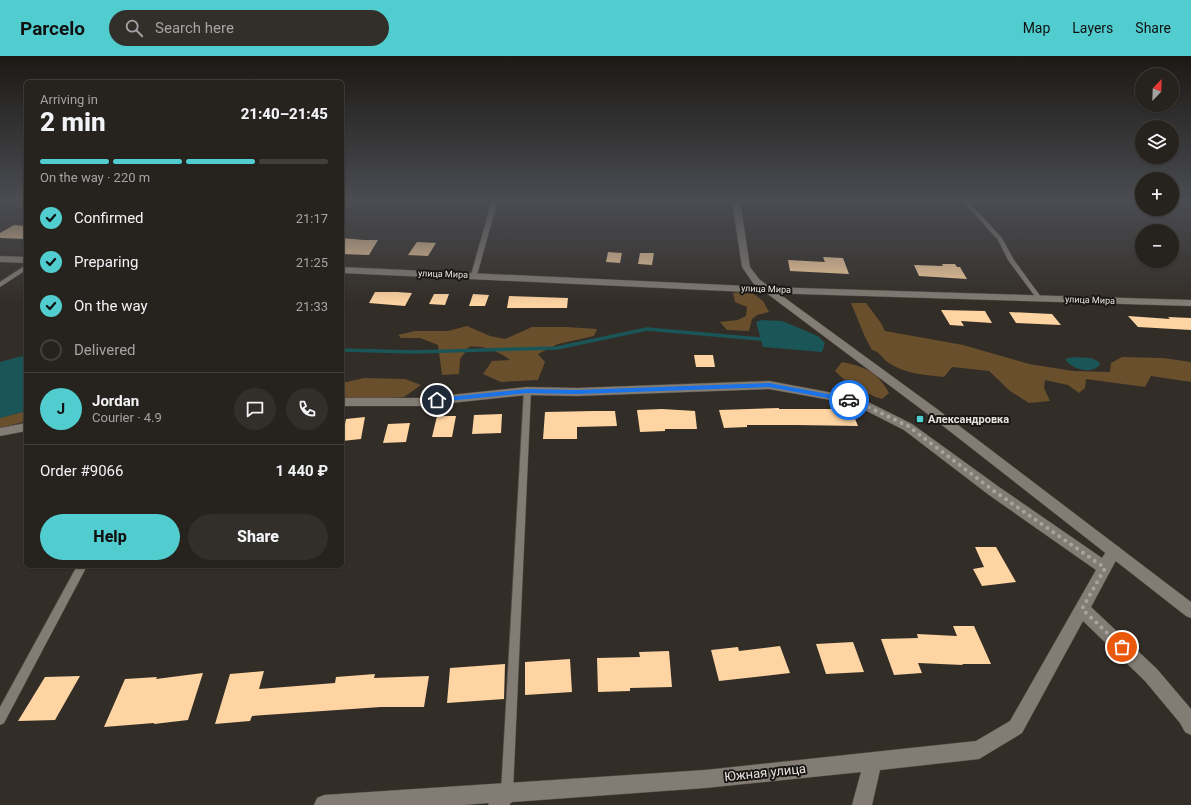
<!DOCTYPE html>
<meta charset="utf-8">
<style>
body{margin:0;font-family:Roboto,sans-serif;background:#322f2a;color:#f1f3f6;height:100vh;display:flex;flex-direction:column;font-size:15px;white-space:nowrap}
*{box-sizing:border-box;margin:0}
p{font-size:13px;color:#a4a4a4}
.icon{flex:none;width:22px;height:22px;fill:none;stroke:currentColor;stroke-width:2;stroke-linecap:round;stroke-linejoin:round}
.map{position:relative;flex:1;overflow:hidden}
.panel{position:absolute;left:24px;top:24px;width:320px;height:488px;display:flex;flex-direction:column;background:#26221d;border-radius:6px;box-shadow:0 1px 3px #0004,0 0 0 1px #423f3b}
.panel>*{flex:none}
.needle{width:26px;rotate:23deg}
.tools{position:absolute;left:1135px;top:12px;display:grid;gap:8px}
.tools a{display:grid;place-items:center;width:44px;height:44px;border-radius:50%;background:#26221d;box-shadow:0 1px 3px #0004,0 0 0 1px #423f3b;font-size:20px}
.pin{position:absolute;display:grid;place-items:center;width:34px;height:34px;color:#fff;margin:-17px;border:2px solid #fff;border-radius:50%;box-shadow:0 1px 4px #0007}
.courier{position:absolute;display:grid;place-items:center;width:40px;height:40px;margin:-20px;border:3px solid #1a73e8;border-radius:50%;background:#fff;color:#222;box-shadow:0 1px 5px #0007}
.headline em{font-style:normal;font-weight:800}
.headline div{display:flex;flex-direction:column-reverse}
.headline{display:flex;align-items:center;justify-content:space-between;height:68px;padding:0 16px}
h1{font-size:26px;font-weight:800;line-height:30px}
.bar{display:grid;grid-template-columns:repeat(4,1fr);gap:6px 4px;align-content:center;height:48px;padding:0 16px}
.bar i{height:5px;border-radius:3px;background:#423f3b}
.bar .active{background:#52cdcf}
.bar p{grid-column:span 4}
.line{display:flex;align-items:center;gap:10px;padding:0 16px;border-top:1px solid #423f3b}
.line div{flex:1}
.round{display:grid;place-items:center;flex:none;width:42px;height:42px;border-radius:21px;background:#322f2a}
ol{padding:0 16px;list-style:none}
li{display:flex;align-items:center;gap:12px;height:44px}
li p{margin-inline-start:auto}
li .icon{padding:4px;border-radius:50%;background:#52cdcf;color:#111;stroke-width:4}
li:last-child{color:#a4a4a4}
li i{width:22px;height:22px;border:2px solid #423f3b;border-radius:50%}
.primary-button{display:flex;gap:8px;margin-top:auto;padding:8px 16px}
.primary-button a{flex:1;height:46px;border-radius:24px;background:#52cdcf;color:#111;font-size:16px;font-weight:800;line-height:46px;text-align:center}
.primary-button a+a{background:#322f2a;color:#f1f3f6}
header{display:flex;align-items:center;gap:24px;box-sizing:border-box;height:56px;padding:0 20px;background:#52cdcf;color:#111}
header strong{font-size:19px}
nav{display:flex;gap:22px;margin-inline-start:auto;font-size:14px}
.search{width:280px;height:36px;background:#322f2a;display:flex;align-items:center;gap:10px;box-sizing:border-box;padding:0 14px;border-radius:22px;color:#a4a4a4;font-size:15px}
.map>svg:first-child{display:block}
</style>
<header>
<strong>Parcelo</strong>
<div class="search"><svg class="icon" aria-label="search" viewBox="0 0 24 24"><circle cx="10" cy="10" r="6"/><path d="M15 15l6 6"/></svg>Search here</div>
<nav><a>Map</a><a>Layers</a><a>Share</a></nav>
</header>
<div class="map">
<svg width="1191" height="749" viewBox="0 0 1191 749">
<rect width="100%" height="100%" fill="#332d27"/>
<!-- green -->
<path fill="#6a4f2c" d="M750,235L763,245L769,256L757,259L752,263L749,275L727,274L720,266L738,264L746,260L747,251L735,246L733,237Z
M851,247H866L881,267L885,275L963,289L1029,308L1073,315L1110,316L1111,307L1122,301L1163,302L1191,306V326L1151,320L1145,331L1086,323L1085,332L1079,337L1068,329L1045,324L1044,332L1050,345L1029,347L1010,335L989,315L952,311L944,321C926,319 905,318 889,307C882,303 881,296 872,294L865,281Z
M467,270L490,280L505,283L532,271H566L597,273L594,280L558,288L538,298L545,306L538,324L501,326L483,318L492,305L510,304C498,295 483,289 469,291L460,303L459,318L442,319L438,289L420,282H401L398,279L415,275H448Z
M842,306C865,311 877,315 889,337L882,343C863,337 849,329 835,315Z
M364,322L405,323L421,329L404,341L379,343L342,342V327Z
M26,355V365L0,372V362Z"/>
<!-- water -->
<path fill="#1a5657" d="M761,264L782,265L818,280L825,287L822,296L763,291L756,266Z
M26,299V355L0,362V306Z
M1073,301L1091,302L1099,306L1100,309C1091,319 1071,313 1065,303Z"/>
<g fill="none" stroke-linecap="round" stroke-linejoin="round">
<!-- stream -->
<path stroke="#1a5657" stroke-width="3.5" d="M342,294L413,296L557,292L647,273L760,283"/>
</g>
<!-- building -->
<path fill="#fed4a2" d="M14,169L26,170V183L0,182V177Z
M342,182L364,184H378L369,199L342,198Z
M417,186L436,187L428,200L408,199Z
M608,196L622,197L620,207L606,206Z
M640,197H654L652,209L638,208Z
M823,201L843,202L849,218L790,215L788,204L825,206Z
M942,208H955L957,211H960L967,223L919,220L914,209L943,210Z
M375,236H397L412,237L405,250L369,247Z
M434,238H449L445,249L429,248Z
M473,238L489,239L485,250H469Z
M509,240L568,242L567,252H507Z
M941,254L985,255L992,267L961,265L964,270L950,269Z
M1009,256L1052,258L1061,269L1016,267Z
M1128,260L1170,263L1168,261L1191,262V274L1138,271Z
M694,299H713L715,311H696Z
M779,352V353H851L858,370L796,369H747V371L724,372L719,354Z
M662,353L695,355L697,373H665V375L640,376L637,354Z
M594,355H615L617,370L577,371V383H543L545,356Z
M502,358L501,377L472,378L474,359Z
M437,360H456L452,381H432Z
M365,361L361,383L342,385L346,363Z
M410,367L406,386L383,387L388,368Z
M975,491H996L1016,526L982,530L973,513L984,511Z
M953,570H974L991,608H962L963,609L918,607L922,617L894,619L881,583L918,582L917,578L957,580Z
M853,586L864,616L826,618L816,588Z
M780,590L790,617L719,625L711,594L738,591L739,595Z
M669,595L672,631L630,632V635L598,636L597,602L640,601L639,596Z
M570,603L572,636L525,639V606Z
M505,608L504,643L447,647L450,612Z
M264,615L259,633L335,627L336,621L375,618L374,622L429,620L424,651H381L252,660L250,665L215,668L230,618Z
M203,617L188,664L154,668V667L104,671L125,623L157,621L156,623Z
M80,620L55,664L18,665L45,621Z"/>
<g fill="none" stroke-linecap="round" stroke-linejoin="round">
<!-- lane casing -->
<g stroke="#504b45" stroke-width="1">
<path id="lane" d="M492,144H498L477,219L476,220H472L471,219Z
M962,144H967L1002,182L1014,204L1041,241V243H1037L1008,204L998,184Z
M26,209V214L0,231V226Z
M524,333H530L531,335L513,736L511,740L507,742L503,740L501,736Z
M77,510H87L4,667L0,669V651Z"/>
</g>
<!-- street casing -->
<g stroke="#504b45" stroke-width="1">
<path id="street" d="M0,200L26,201V207L0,206Z
M342,211L767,231L1191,244V250L767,237L342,217Z
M769,325L860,342L912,368L999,431L1102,502L1109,491L1114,489L1119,491L1121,495L1091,551L1157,613L1191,653V679L1185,676L1180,667L1145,625L1083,565L1022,677L979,703L880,714L872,749H852L861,716L705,732L512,746L509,749H488L489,747L463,749H314L317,742L324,739L705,714L976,685L1010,665L1096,514L989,439L904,374L853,348L769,333L577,340L527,339L422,350H342V342H422L527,331L577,332Z
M26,367V375L0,380V372Z"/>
</g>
<!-- secondary casing -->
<g stroke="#504b45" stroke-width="1">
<path id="secondary" d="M732,144H740L750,211L759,223L937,353L1191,546V562L1186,560L929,359L753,227L742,211Z"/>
</g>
<!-- lane -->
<use href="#lane" fill="#837c74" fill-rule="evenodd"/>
<!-- street -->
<use href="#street" fill="#837c74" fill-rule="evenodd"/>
<!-- secondary -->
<use href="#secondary" fill="#837c74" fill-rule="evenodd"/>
</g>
<!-- sky -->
<linearGradient id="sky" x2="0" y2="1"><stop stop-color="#1c1915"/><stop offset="0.58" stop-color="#4a4c52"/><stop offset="1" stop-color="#4a4c52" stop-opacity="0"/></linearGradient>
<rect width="1191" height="249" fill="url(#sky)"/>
<!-- route -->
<path fill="#1a73e8" d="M769,327L849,342L852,344L849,346L769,331L577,338L527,337L437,346L434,344L437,342L527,333L577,334Z"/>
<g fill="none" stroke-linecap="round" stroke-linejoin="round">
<!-- done -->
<path stroke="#a8a39f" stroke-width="4" stroke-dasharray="0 7.2" d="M849,344L856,345L908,370L994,435L1105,512L1082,553L1122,591"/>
</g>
<!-- markers -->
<rect fill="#52cdcf" stroke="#191613" stroke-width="1.5" x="916" y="359" width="8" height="8" rx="2"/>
<g text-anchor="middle" stroke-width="4" stroke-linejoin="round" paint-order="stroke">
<!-- far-street labels -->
<g font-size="9" fill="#e7e3df" stroke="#191613">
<text transform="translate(443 218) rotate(2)" y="3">улица Мира</text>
<text transform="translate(766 233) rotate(2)" y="3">улица Мира</text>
<text transform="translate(1090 244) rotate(2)" y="3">улица Мира</text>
</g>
<!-- poi labels -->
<g font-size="11" font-weight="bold" fill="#e7e3df" stroke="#191613" text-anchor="start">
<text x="928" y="367">Александровка</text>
</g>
<!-- near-street labels -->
<g font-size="13" fill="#e7e3df" stroke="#191613">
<text transform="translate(765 716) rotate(-6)" y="5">Южная улица</text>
</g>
</g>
</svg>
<div class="tools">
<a><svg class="needle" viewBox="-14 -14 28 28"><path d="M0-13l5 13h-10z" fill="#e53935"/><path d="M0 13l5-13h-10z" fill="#a4a4a4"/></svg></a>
<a><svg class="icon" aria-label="layers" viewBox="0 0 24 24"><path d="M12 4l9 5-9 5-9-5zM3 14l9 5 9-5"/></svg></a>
<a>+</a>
<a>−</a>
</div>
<div class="pin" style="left:1122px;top:591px;background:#ea580c"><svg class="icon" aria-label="bag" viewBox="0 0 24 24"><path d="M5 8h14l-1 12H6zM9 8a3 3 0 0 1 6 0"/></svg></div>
<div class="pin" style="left:437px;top:344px;background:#1f2937"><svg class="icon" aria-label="home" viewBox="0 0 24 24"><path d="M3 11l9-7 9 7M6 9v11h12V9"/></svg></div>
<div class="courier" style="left:849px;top:344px"><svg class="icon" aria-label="car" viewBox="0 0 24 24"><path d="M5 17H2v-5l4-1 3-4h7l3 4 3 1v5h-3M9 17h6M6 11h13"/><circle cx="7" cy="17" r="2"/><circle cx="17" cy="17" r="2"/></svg></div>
<section class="panel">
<div class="headline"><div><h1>2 min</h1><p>Arriving in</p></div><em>21:40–21:45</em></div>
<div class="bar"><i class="active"></i><i class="active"></i><i class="active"></i><i></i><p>On the way · 220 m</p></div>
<ol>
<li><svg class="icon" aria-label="check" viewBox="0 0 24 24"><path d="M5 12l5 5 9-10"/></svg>Confirmed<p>21:17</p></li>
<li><svg class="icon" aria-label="check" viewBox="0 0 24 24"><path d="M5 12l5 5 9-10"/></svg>Preparing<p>21:25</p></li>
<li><svg class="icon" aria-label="check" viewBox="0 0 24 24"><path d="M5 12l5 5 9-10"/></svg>On the way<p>21:33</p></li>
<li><i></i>Delivered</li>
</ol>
<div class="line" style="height:72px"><b class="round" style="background:#52cdcf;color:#111">J</b><div><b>Jordan</b><p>Courier · 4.9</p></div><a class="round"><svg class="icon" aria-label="chat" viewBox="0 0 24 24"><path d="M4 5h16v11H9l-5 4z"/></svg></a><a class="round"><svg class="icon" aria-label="phone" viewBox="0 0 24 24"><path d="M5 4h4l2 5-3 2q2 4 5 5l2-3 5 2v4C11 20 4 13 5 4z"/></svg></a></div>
<div class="line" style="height:52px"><div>Order #9066</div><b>1 440 ₽</b></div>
<div class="primary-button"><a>Help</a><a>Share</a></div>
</section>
</div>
